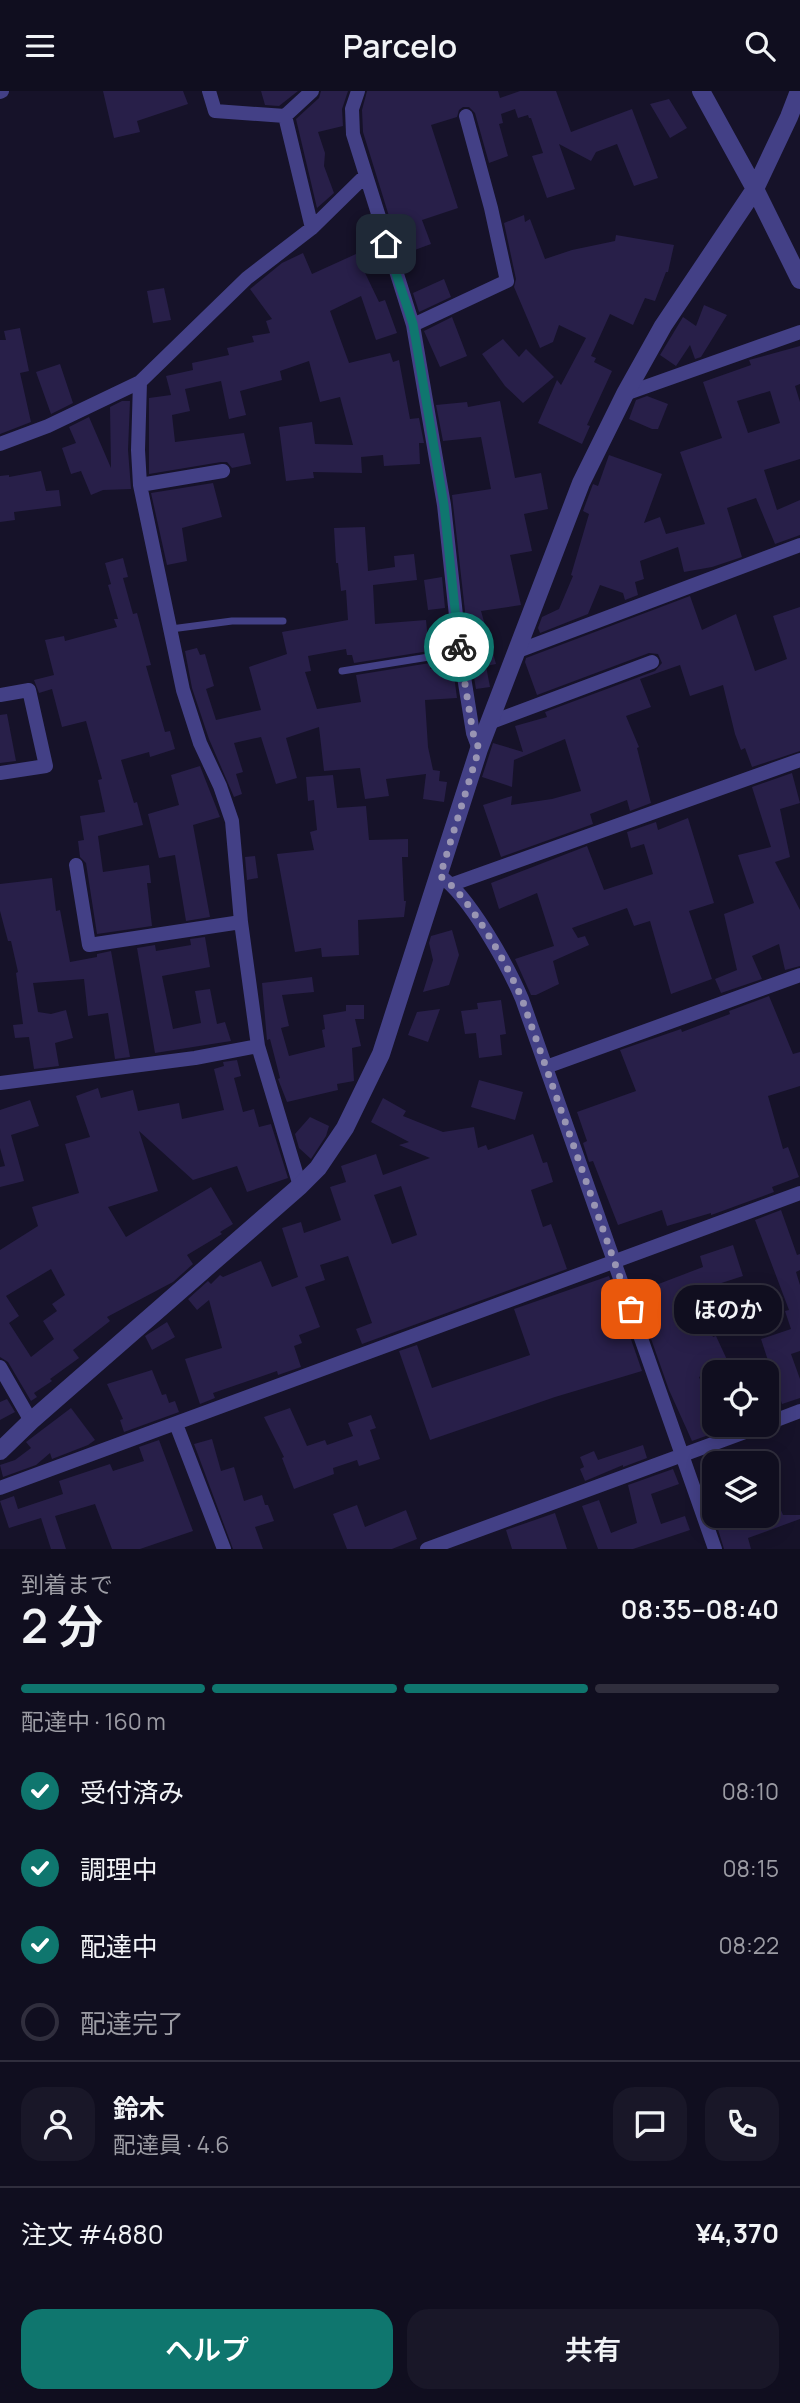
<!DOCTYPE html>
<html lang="ja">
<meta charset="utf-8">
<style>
body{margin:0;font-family:Manrope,"Noto Sans JP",sans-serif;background:#191728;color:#f1f3f6;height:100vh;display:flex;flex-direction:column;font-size:26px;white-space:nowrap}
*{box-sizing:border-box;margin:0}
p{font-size:23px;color:#9c9ca4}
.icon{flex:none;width:38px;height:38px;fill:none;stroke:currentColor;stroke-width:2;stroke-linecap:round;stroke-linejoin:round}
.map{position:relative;height:1458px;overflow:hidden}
.side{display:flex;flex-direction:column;background:#100e1f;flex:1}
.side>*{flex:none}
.buttons{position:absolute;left:702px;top:1269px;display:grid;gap:14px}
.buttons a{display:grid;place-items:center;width:77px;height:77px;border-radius:14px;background:#100e1f;box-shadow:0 4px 18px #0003,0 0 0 2px #302e3d;font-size:35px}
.pin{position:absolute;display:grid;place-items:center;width:60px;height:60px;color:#fff;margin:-30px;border-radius:14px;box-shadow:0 4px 10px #0006}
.courier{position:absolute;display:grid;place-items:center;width:70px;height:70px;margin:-35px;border:5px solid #0f766e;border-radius:50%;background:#fff;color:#222;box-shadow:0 2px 9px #0007}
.bubble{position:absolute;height:49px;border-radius:21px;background:#100e1f;box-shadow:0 4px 18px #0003,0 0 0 2px #302e3d;font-size:23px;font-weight:600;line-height:49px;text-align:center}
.head em{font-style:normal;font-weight:600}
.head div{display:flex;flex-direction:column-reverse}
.head{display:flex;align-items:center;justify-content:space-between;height:119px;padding:0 21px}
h1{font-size:46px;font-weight:600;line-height:52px}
.bar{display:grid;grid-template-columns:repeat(4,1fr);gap:10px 7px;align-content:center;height:84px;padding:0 21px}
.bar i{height:9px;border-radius:5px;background:#302e3d}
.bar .selected{background:#0f766e}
.bar p{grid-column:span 4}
.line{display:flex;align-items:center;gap:18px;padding:0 21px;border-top:2px solid #302e3d}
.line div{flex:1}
.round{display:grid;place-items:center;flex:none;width:74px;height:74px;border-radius:21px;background:#191728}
ol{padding:0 21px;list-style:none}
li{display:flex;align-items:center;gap:21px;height:77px}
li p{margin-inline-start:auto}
li .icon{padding:7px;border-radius:50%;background:#0f766e;color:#fff;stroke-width:4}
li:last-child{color:#9c9ca4}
li i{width:38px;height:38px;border:4px solid #302e3d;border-radius:50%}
.primary-button{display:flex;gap:14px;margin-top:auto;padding:14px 21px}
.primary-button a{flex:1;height:80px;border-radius:21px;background:#0f766e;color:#fff;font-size:28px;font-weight:600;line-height:80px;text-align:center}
.primary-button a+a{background:#191728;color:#f1f3f6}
header{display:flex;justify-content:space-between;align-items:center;height:91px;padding:0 21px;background:#100e1f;font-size:32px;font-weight:600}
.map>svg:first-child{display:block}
</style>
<header><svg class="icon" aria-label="menu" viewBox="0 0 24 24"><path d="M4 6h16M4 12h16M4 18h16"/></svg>Parcelo<svg class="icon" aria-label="search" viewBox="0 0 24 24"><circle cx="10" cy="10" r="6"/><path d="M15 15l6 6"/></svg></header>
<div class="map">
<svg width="800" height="1458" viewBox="0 0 800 1458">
<rect width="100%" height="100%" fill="#161229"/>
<!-- building -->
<path fill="#281f49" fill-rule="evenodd" d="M103,0H183L188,13L137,30L140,41L114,47Z
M261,0H298L279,15L265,14Z
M321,0H348L342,18L343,35L318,41L325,62L324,75L334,102L317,117L296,28L319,7Z
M367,0H498L500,7L520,0H556L571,41L632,18L658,87L634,95L617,53L596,61L591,70L559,53L575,98L547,107L532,65L543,62L531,27H529L528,24L518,27L515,18L501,23L503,32L499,33L508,65L489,72L475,22L469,16H463L459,19L457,26L431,34L458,117L422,129L431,153L401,164L363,41L362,19Z
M669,8L687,37L670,47L650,13Z
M524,124L525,131L530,128L545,168L572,159L615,150L616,144L674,154L668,181H666L655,210L645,207L633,234L610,223L591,265L596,267L594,271L612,280L587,334L590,335L582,353L538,332L557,289L561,294L586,247L559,234L553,251L540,257L514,196L516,188L504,132Z
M303,162L312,183L356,163L379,211L385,209L397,242L376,249L361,205L330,220L349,272L390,262L393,271L399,269L410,328L419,327L424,352H419L420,373L384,375L383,364L361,366L362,382L313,381L314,387L286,390L279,336L312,331L315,353L353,354L340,306L320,311L309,270L280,280L282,289L240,300L246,324L229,328L221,290L185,298L190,320L172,324L175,351L244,342L251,373L232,377L227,371H221L149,383V307L171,304L166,285L193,279L192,272L229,264L227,257L254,251L252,245L270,242L266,230L272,228L250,198L282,172Z
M444,188L451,206L419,221L413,202Z
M164,197L171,229L153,232L147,200Z
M704,214L727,224L701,266L695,268L690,254L676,275L660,264L683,226L696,235Z
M452,226L467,265L440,276L424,240Z
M20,237L29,280L20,282L31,331L0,343V249H6L4,240Z
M503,248L519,266L526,258L554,286L523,312L505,295L482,263Z
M800,255V293L795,295L800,311V368L764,379L777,419L800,409V444L775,453L756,407L727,417L742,466L712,476L684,481L678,456L640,470L644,488L635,491L638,504L625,509L623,502L600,494L588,523L540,542L538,537L542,526L559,518L573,485L571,484L589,423L583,420L593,393L598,395L609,364L662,383L644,432L660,426L666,443L705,433L680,361L722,347L703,291L751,274L749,269ZM770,300L780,332L748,342L737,310Z
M60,273L73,312L51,323L36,281Z
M647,305L668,313L658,338H652L629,328L636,309Z
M122,310H130L128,359L131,398L103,399L91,404L81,380L71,383L62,357L76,352L69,336L89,326L111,377L110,316Z
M500,310L515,387L541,382L548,418L524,423L532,460L510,464L521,514L481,520L496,573L486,575L490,596L476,598L471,569L477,567L467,538L452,404L491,398L481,346L443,350L436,314L467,311L468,316Z
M41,380L46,400L59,399L61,415L14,421L15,429L0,431V385L9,384V386Z
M213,392L222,426L182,437L187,470L167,474L151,402Z
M365,436L368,480L395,476L394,465L414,463L417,489L373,494L375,533L426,529L429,560L354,572L352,564H347L346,558L308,565L311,580L305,581L317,618L361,611L356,584L430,572V578L453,577L457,607L425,609L428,656L433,679L440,680L439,690L447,691L444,711L423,708L426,683L386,688L389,705L365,708L360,677L324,680L319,636L286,647L297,687L276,693L261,646L234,652L243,681L236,683L242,703L234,706L209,648L192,597L185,560L197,557L200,564L205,563L214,595L206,598L216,629L261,619L249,576L287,563L282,541L348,529L346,499L341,500L338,472H336L334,437Z
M123,467L128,486L123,487L133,523L137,522L151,574L146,575L165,641L170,640L175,658L150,666L149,661L121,669L134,712L137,711L143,734L98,745L103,781L149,774L151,792H147L152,835L97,843L86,772L80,766L78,750L84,749L80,725L105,721L98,689L102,688L86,630L62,636L52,598L39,602L34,589L54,584L45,549L64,545L65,550L117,536L114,528H118L108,494L111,493L105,472Z
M442,486L445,517L428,519L424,489Z
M690,505L702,539L736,523L755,580L787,568L773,525L800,516V660L752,676L745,657L741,659L735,643L723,594L690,605L680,574L640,588L651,616L626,625L639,656L637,657L651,712L630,720L627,709L590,723L593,733L501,766L483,714L512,705L511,714L552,708L581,700L565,648L514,669L512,696L482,686L493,652L523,661L515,635L547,626L545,621L655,580L662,572L658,563L649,562L537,604L525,571L526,567Z
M7,623L16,670L0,672V624Z
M200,675L220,726L193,734L210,826L186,830L175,764L159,767L148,723L179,714L171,684Z
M792,682L800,712L780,718L790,766L775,771L800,819V875L785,879L779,853L752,865L762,888L721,902L715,888L737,879L724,823L754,812L738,764L771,756L752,696Z
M333,684L337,717L366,715L369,749L408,748V766H402L404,810H406L404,826L358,829L359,864L322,866L321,857L295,861L277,763L314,759L310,741L317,739L314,709L308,710L306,686Z
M688,727L714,812L689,820L712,888L671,903L650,830L634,835L627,817L572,837L578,847L585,845L589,854L553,870L559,893L536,904H531L515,868L554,855L537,802L499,818L491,792L587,755L604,799L653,783L644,753L631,757L627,741L656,731L658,739Z
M255,765L258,787L247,789L245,766Z
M52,787L56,820L60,819L70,871L97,866V863L111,860L130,966L115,968L108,922L88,925L84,888L33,892L38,921L51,923L66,919L73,947L55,952L59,975L34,978L29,946L15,947L13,934L23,933L16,882L18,881L11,850H8L0,820V793Z
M452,839L459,864L449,894L423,901L433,869L429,852L431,845Z
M205,846L210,876L162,885L173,938L201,932L195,900L210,898L217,933L225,931L231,950L155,962L137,857L155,854L156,860L191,854L190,848Z
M312,886L314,901L282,904L289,935L281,937L289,965L325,956L322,939L325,938L323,924L346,920V914H364V928H355L361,955L352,957L354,990L337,993L338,999L287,1011L278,988L280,987L270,948L267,949L262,892Z
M769,905L793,963L800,961V995L768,1005L783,1058L788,1056L799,1086L772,1096L774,1101L714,1123L711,1124V1122L667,1135L662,1119L618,1134L593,1070L589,1071L583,1052L587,1050L577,1021L636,1000L620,959L681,938L682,941L730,923L729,920Z
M501,909L506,943L500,944L502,964L479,967L476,942L465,943L461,920L478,918L477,912Z
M440,918L428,951L408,944L417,921Z
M237,969L241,985L234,987L243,1021L254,1018L259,1036L271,1033L288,1087L247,1101L237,1075L193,1089L139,1040L158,1100L108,1116L126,1146L211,1096L233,1133L220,1141L222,1143L187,1164L193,1173L173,1191L107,1226L110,1230L73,1259L79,1267L50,1288L52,1290L34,1302L37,1306L31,1310L8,1271L0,1266V1159L38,1135L32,1116L79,1102L65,1053L90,1046L76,1005L98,997L101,1007L133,999L138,1020L179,1012L182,1028L224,1019L214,978L224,975L223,971ZM51,1178L65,1204L52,1213L57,1220L43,1230L54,1248L31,1266L9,1232L19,1225L6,1205Z
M479,989L523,1001L515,1029L471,1016Z
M383,1007L406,1020L403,1025L443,1041L474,1036L478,1057L486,1054L488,1059L533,1043L543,1072L547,1071L553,1091L531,1099L543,1136L551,1133L567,1178L362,1253L356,1238L372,1232L348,1165L320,1174L325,1189L305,1196L320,1236L299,1244L302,1252L294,1255L301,1276L278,1284L277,1280L213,1302L215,1307L200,1313L185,1268L222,1257L209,1209L197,1219L188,1208L208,1190L211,1193L220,1184L223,1186L261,1170L272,1196L298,1186L282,1137L301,1131L304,1142L341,1129L330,1096L346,1091L341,1075L376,1063L383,1084L430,1067L399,1054L409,1051L371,1031ZM401,1095L417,1144L392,1153L374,1104Z
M30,1009L39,1035L11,1044L24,1090L0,1096V1076L5,1075L0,1057V1019Z
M310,1026L329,1035L326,1045L311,1068L299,1057L295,1043Z
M781,1119L797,1164L800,1163V1179L796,1181L800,1194V1260L791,1263L800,1288V1307L782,1313L761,1248L791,1238L785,1220L789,1219L755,1129Z
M733,1154L743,1185L706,1197L707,1200L695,1205L713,1246L716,1245L729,1273L699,1286L714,1322V1342L692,1350L669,1299L635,1202L703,1176L700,1165Z
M609,1185L642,1280L555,1306L430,1349L399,1260L417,1254L432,1297L530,1264L514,1218Z
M167,1231L175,1246L152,1259L145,1245Z
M152,1279L162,1304L166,1303L169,1312L175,1310L179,1321L124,1341L120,1329L123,1328L107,1293Z
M7,1308L15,1321L0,1329V1311Z
M71,1317L95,1349L88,1354L52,1368L50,1362L36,1374L3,1386L0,1374L15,1369L31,1357L26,1351Z
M290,1317L307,1355L325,1349L327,1354L353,1345L348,1332L371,1324L376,1337L370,1339L380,1368L359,1375L357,1369L333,1377L334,1383L294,1398L282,1367L284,1366L264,1326Z
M212,1348L221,1380L234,1376L244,1410L262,1404L265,1414H268L274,1430L255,1436L263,1458H233L194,1353Z
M159,1349L193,1440L140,1458H112L95,1413L55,1425L66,1458H51L41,1427L9,1437L0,1410L14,1405L18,1418L63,1403L59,1390L110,1373L113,1380L144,1370L139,1356Z
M643,1354L647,1367L623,1376V1374L585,1390L580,1378L584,1376L580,1366L594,1360L598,1369Z
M673,1378L679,1393L651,1403L661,1433L685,1425L690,1439L633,1458H598L582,1415L599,1409L611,1442L637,1432L628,1394Z
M766,1384L783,1424H800V1428L748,1447L751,1458H724L717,1435L732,1430L730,1424H766Z
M357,1414L365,1436L406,1419L417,1448L392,1458H347L333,1423Z
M555,1422L567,1458H512L506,1439Z"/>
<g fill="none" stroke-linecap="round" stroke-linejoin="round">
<!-- service -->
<path stroke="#434086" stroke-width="7" d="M171,538L232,530H283
M342,580L460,561"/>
<!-- minor -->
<path stroke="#434086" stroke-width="14" d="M209,0L215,20L285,25L312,137
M358,0L352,18L353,43L413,234L444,414L460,561L473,642L479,658
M0,1L2,0
M285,25L312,0
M413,234L507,190L491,117L466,25
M140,291L138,359L140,394L183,599L200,652L220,695L232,730L241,831L258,955L300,1095
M625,303L800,241
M0,353L48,335L140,291L247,187L312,137L365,85
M140,394L223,380
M518,560L800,454
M0,604L29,599L46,675L0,682
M489,632L652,571
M76,774L89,854L241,831
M440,785C469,804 508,875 522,908L715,1458
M453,793L800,669
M546,976L800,884
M0,992L195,967L258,955
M0,1276L31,1330
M176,1333L224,1458
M766,1333L800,1320
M0,1397L800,1102
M427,1458L764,1334"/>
<!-- tertiary -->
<path stroke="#434086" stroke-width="18" d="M701,0L755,98L800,189
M0,1360L31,1330L300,1095L318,1077L345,1037L381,963L479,658L581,392L625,303L663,235L755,98L789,26L799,0"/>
</g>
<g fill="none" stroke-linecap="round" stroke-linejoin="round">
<!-- done -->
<path stroke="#9995b3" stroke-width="7" stroke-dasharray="0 12.6" d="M459,556L473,642L479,658L440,785C469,804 508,875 522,908L631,1218"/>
<!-- route -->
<path stroke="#0f766e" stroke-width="9" d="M386,153L413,233L444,414L459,556"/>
</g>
</svg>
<div class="buttons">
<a><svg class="icon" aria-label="locate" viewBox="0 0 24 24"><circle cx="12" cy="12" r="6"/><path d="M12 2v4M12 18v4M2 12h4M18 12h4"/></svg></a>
<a><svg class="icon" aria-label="layers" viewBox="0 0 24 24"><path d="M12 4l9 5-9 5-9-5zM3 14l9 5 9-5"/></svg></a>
</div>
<div class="pin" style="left:631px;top:1218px;background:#ea580c"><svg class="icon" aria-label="bag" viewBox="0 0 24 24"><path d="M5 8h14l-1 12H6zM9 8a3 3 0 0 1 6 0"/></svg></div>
<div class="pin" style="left:386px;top:153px;background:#1f2937"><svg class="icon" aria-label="home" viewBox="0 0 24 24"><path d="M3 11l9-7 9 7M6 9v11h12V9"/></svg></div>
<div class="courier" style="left:459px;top:556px"><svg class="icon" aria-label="bike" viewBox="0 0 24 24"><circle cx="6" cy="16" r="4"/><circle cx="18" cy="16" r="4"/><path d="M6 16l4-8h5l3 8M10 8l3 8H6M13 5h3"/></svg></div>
<div class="bubble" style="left:674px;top:1194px;width:108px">ほのか</div>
</div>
<section class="side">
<div class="head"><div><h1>2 分</h1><p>到着まで</p></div><em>08:35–08:40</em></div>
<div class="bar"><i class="selected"></i><i class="selected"></i><i class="selected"></i><i></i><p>配達中 · 160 m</p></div>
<ol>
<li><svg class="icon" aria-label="check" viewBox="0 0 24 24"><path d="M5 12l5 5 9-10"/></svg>受付済み<p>08:10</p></li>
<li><svg class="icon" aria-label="check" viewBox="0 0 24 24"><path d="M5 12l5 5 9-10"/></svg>調理中<p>08:15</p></li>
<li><svg class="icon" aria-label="check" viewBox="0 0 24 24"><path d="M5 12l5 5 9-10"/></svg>配達中<p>08:22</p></li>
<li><i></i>配達完了</li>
</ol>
<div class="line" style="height:126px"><a class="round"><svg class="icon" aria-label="person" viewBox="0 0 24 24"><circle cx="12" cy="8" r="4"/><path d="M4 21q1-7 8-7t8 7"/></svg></a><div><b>鈴木</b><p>配達員 · 4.6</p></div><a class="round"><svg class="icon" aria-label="chat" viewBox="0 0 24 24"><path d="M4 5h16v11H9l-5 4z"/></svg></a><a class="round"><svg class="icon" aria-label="phone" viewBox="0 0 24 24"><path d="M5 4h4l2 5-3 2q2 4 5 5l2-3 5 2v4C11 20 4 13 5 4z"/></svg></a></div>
<div class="line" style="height:91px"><div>注文 #4880</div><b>¥4,370</b></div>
<div class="primary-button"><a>ヘルプ</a><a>共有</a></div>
</section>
